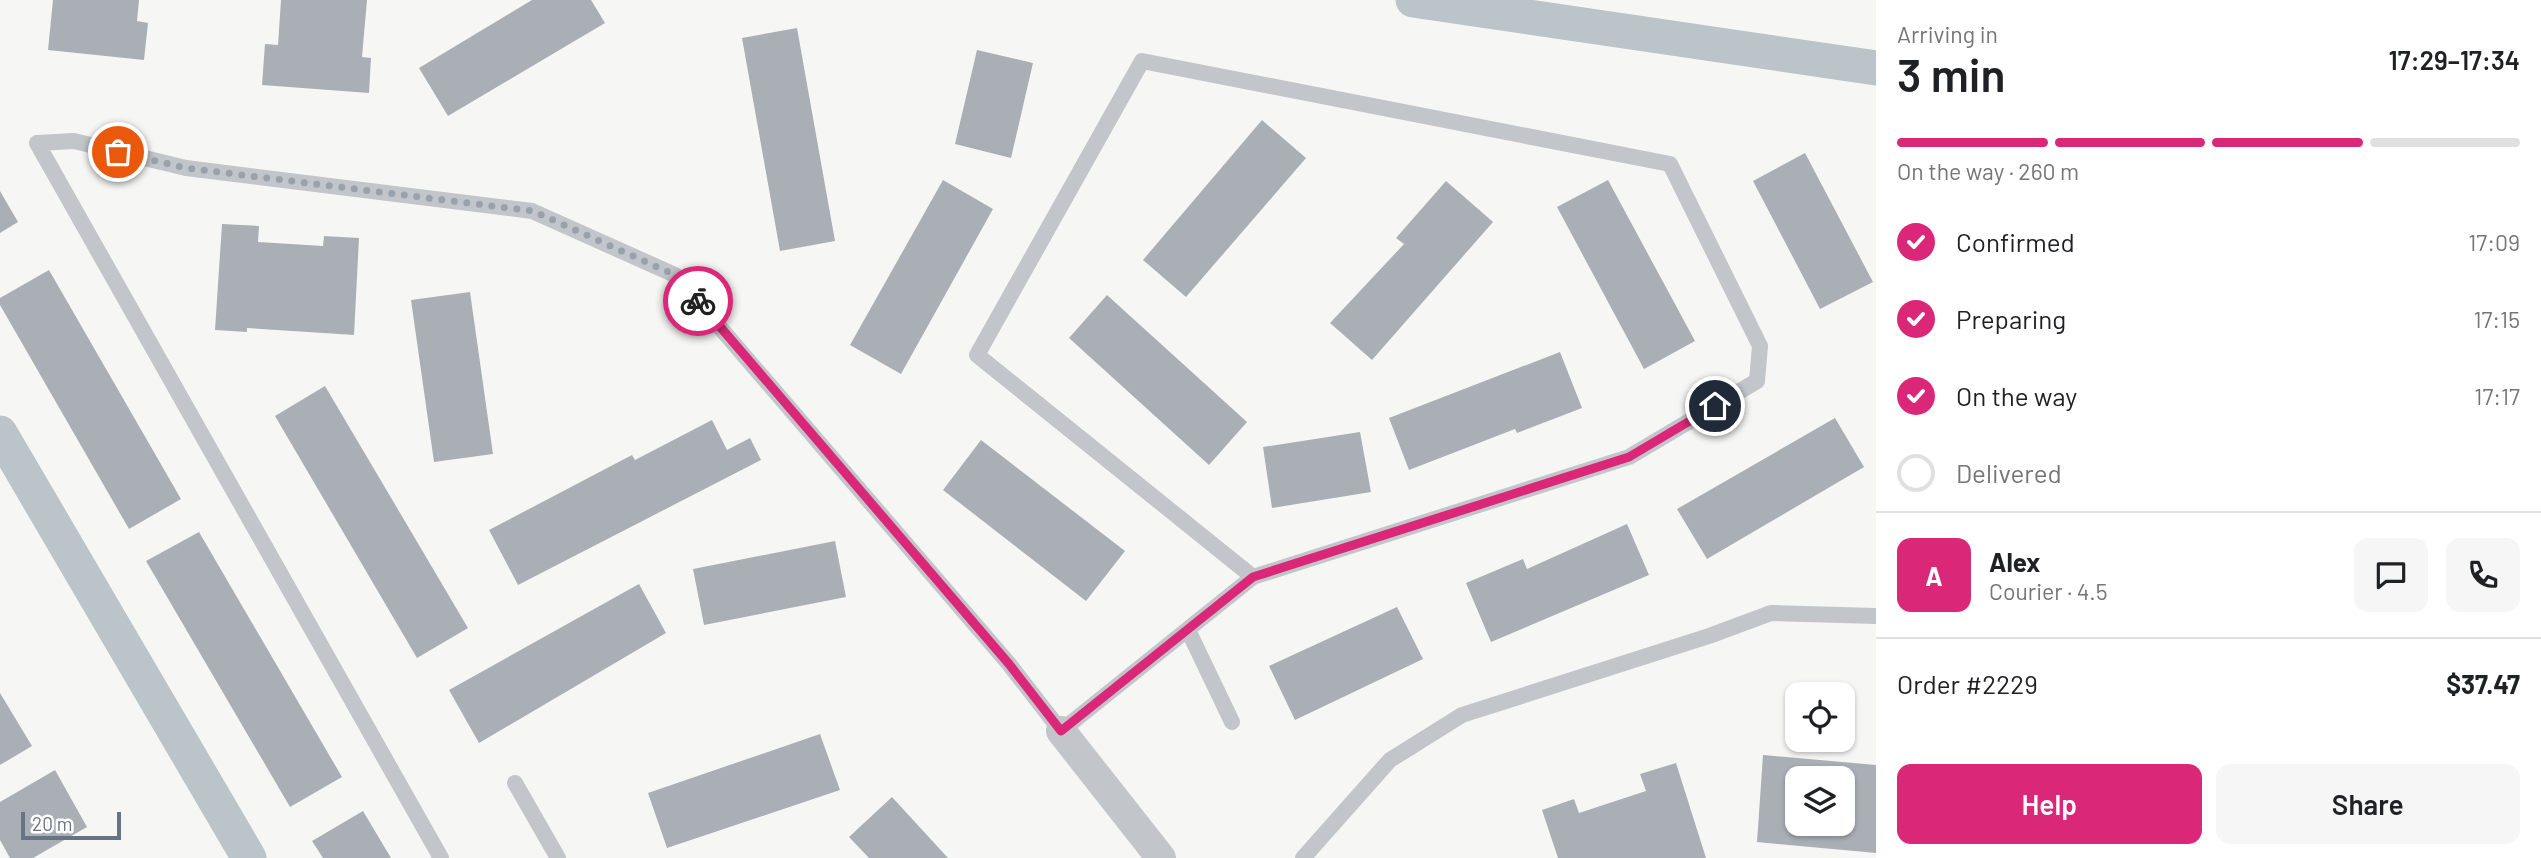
<!DOCTYPE html>
<meta charset="utf-8">
<style>
body{margin:0;font-family:Barlow,sans-serif;background:#f6f6f6;color:#202124;height:100vh;display:flex;flex-direction:column;font-size:26px;white-space:nowrap}
*{box-sizing:border-box;margin:0}
p{font-size:23px;color:#757577}
.icon{flex:none;width:38px;height:38px;fill:none;stroke:currentColor;stroke-width:2;stroke-linecap:round;stroke-linejoin:round}
.map{position:relative;flex:1;overflow:hidden}
.panel{display:flex;flex-direction:column;background:#fff;width:665px}
.panel>*{flex:none}
.controls{position:absolute;left:1785px;top:682px;display:grid;gap:14px}
.controls a{display:grid;place-items:center;width:70px;height:70px;border-radius:14px;background:#fff;box-shadow:0 2px 5px #0004;font-size:35px}
.scale{position:absolute;left:21px;bottom:18px;width:100px;box-sizing:border-box;padding-left:7px;border:4px solid #677483;border-top:0;font-size:19px;line-height:24px;white-space:nowrap;color:#677483;-webkit-text-stroke:5px #fff;paint-order:stroke}
.pin{position:absolute;display:grid;place-items:center;width:60px;height:60px;color:#fff;margin:-30px;border:4px solid #fff;border-radius:50%;box-shadow:0 2px 7px #0007}
.courier{position:absolute;display:grid;place-items:center;width:70px;height:70px;margin:-35px;border:5px solid #db2777;border-radius:50%;background:#fff;color:#222;box-shadow:0 2px 9px #0007}
.headline em{font-style:normal;font-weight:600}
.headline div{display:flex;flex-direction:column-reverse}
.headline{display:flex;align-items:center;justify-content:space-between;height:119px;padding:0 21px}
h1{font-size:46px;font-weight:600;line-height:52px}
.bar{display:grid;grid-template-columns:repeat(4,1fr);gap:10px 7px;align-content:center;height:84px;padding:0 21px}
.bar i{height:9px;border-radius:5px;background:#e0e0e0}
.bar .selected{background:#db2777}
.bar p{grid-column:span 4}
.line{display:flex;align-items:center;gap:18px;padding:0 21px;border-top:2px solid #e0e0e0}
.line div{flex:1}
.round{display:grid;place-items:center;flex:none;width:74px;height:74px;border-radius:14px;background:#f6f6f6}
ol{padding:0 21px;list-style:none}
li{display:flex;align-items:center;gap:21px;height:77px}
li p{margin-inline-start:auto}
li .icon{padding:7px;border-radius:50%;background:#db2777;color:#fff;stroke-width:4}
li:last-child{color:#757577}
li i{width:38px;height:38px;border:4px solid #e0e0e0;border-radius:50%}
.action{display:flex;gap:14px;margin-top:auto;padding:14px 21px}
.action a{flex:1;height:80px;border-radius:14px;background:#db2777;color:#fff;font-size:28px;font-weight:600;line-height:80px;text-align:center}
.action a+a{background:#f6f6f6;color:#202124}
main{display:flex;flex:1;min-height:0}
.map>svg:first-child{display:block}
</style>
<main>
<div class="map">
<svg width="1876" height="858" viewBox="0 0 1876 858">
<rect width="100%" height="100%" fill="#f6f7f4"/>
<g fill="none" stroke-linecap="round" stroke-linejoin="round">
<!-- canal -->
<path stroke="#bac4c9" stroke-width="35" d="M1413,0L1876,68
M0,433L249,858"/>
</g>
<!-- building -->
<path fill="#a9afb5" fill-rule="evenodd" d="M53,0H139L137,21L148,23L144,60L48,50Z
M281,0H367L362,57L371,58L369,93L262,85L265,44L278,45Z
M532,0H591L605,23L448,116L419,68Z
M797,28L835,241L780,251L742,38Z
M977,50L1033,63L1011,158L955,144Z
M1262,120L1306,158L1186,297L1143,260Z
M1805,153L1873,282L1820,309L1753,181Z
M943,180L993,209L901,374L850,345Z
M1608,180L1695,341L1644,369L1557,207Z
M1446,181L1493,222L1372,360L1330,323L1404,244L1396,238Z
M0,191L18,222L0,233Z
M222,224L259,226L258,242L323,246L324,236L359,238L354,335L247,328V332L215,330Z
M49,270L181,499L129,529L0,305V298Z
M470,292L493,454L434,462L411,300Z
M1107,295L1247,422L1209,465L1069,338Z
M1560,352L1582,408L1517,433L1515,429L1409,470L1389,418Z
M325,386L468,628L417,658L275,416Z
M1835,418L1864,467L1707,559L1677,509Z
M712,420L727,450L750,438L761,460L518,585L489,530L632,455L635,460Z
M1360,432L1371,492L1272,508L1263,447Z
M981,440L1125,551L1086,601L943,490Z
M1627,524L1649,575L1491,642L1466,583L1523,559L1527,569Z
M199,532L342,777L290,807L146,561Z
M835,541L846,597L704,625L693,569Z
M639,584L666,633L479,743L449,690Z
M1397,607L1423,659L1295,720L1269,666Z
M0,693L32,746L0,765Z
M820,734L840,790L667,848L648,793Z
M1763,755L1876,765V853L1757,842ZM1797,779H1843V824H1797Z
M1676,763L1706,858H1558L1542,810L1574,799L1579,813L1646,791L1640,774Z
M55,770L87,827L33,858H10L0,840V802Z
M892,797L948,858H869L849,837Z
M363,811L391,858H323L312,841Z"/>
<g fill="none" stroke-linecap="round" stroke-linejoin="round">
<!-- service -->
<path stroke="#c2c5c9" stroke-width="16" d="M1142,61L1670,164L1760,346L1757,381L1629,457L1253,577L977,355Z
M1188,630L1232,722
M515,783L558,858
M441,858L37,143L74,141L186,168L532,211L675,275L1009,664L1061,731L1253,577
M1303,858L1390,760L1462,715L1709,636L1771,613L1876,616"/>
<!-- minor -->
<path stroke="#c2c5c9" stroke-width="30" d="M1061,731L1161,858"/>
</g>
<g fill="none" stroke-linecap="round" stroke-linejoin="round">
<!-- done -->
<path stroke="#99a2ab" stroke-width="7" stroke-dasharray="0 12.6" d="M118,152L186,168L533,211L675,275L698,301"/>
<!-- route -->
<path stroke="#db2777" stroke-width="9" d="M698,301L1009,664L1061,731L1253,577L1629,457L1715,406"/>
</g>
</svg>
<div class="controls">
<a><svg class="icon" aria-label="locate" viewBox="0 0 24 24"><circle cx="12" cy="12" r="6"/><path d="M12 2v4M12 18v4M2 12h4M18 12h4"/></svg></a>
<a><svg class="icon" aria-label="layers" viewBox="0 0 24 24"><path d="M12 4l9 5-9 5-9-5zM3 14l9 5 9-5"/></svg></a>
</div>
<div class="scale">20 m</div>
<div class="pin" style="left:118px;top:152px;background:#ea580c"><svg class="icon" aria-label="bag" viewBox="0 0 24 24"><path d="M5 8h14l-1 12H6zM9 8a3 3 0 0 1 6 0"/></svg></div>
<div class="pin" style="left:1715px;top:406px;background:#1f2937"><svg class="icon" aria-label="home" viewBox="0 0 24 24"><path d="M3 11l9-7 9 7M6 9v11h12V9"/></svg></div>
<div class="courier" style="left:698px;top:301px"><svg class="icon" aria-label="bike" viewBox="0 0 24 24"><circle cx="6" cy="16" r="4"/><circle cx="18" cy="16" r="4"/><path d="M6 16l4-8h5l3 8M10 8l3 8H6M13 5h3"/></svg></div>
</div>
<section class="panel">
<div class="headline"><div><h1>3 min</h1><p>Arriving in</p></div><em>17:29–17:34</em></div>
<div class="bar"><i class="selected"></i><i class="selected"></i><i class="selected"></i><i></i><p>On the way · 260 m</p></div>
<ol>
<li><svg class="icon" aria-label="check" viewBox="0 0 24 24"><path d="M5 12l5 5 9-10"/></svg>Confirmed<p>17:09</p></li>
<li><svg class="icon" aria-label="check" viewBox="0 0 24 24"><path d="M5 12l5 5 9-10"/></svg>Preparing<p>17:15</p></li>
<li><svg class="icon" aria-label="check" viewBox="0 0 24 24"><path d="M5 12l5 5 9-10"/></svg>On the way<p>17:17</p></li>
<li><i></i>Delivered</li>
</ol>
<div class="line" style="height:126px"><b class="round" style="background:#db2777;color:#fff">A</b><div><b>Alex</b><p>Courier · 4.5</p></div><a class="round"><svg class="icon" aria-label="chat" viewBox="0 0 24 24"><path d="M4 5h16v11H9l-5 4z"/></svg></a><a class="round"><svg class="icon" aria-label="phone" viewBox="0 0 24 24"><path d="M5 4h4l2 5-3 2q2 4 5 5l2-3 5 2v4C11 20 4 13 5 4z"/></svg></a></div>
<div class="line" style="height:91px"><div>Order #2229</div><b>$37.47</b></div>
<div class="action"><a>Help</a><a>Share</a></div>
</section>
</main>
